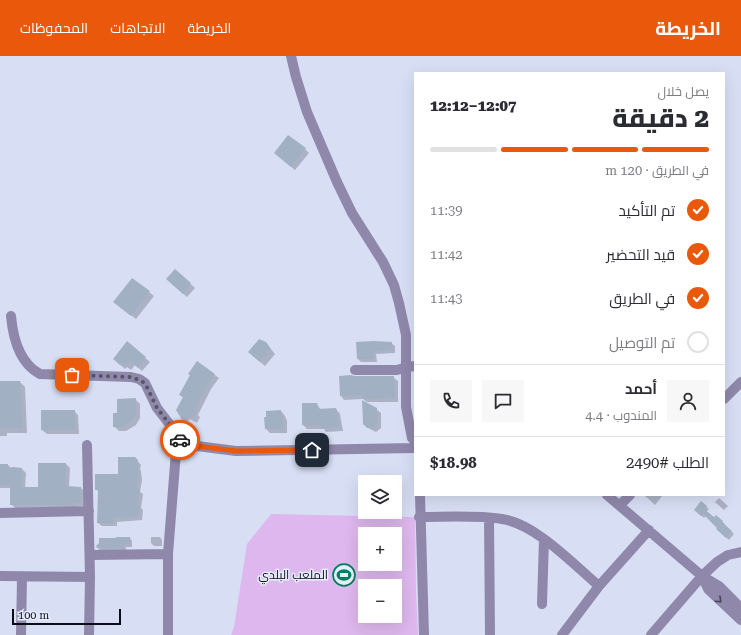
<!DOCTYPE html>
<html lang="ar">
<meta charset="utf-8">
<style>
body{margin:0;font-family:"Roboto Serif",Cairo,serif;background:#f7f7f7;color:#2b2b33;direction:rtl;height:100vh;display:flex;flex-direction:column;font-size:15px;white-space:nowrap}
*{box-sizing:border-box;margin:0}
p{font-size:13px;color:#7c7c81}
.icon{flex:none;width:22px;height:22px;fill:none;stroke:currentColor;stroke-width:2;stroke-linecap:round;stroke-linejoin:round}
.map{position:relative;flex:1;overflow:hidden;direction:ltr}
.drawer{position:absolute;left:414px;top:16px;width:311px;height:424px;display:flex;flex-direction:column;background:#fff;border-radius:0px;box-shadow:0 4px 16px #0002;direction:rtl}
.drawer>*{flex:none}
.fabs{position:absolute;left:358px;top:419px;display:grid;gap:8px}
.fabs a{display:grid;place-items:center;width:44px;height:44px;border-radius:0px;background:#fff;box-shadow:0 4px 16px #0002;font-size:20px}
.scale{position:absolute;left:12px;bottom:10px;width:109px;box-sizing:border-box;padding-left:4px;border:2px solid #0b0d14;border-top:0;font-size:11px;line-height:14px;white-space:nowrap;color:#0b0d14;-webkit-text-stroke:3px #e7ecff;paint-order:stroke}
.pin{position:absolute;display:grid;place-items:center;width:34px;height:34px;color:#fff;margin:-17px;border-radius:8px;box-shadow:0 2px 6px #0006}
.courier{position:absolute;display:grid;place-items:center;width:40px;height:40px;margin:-20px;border:3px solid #ea580c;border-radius:50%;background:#fff;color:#222;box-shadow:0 1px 5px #0007}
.head em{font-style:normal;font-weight:800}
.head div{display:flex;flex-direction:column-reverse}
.head{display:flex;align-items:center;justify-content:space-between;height:68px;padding:0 16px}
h1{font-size:26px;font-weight:800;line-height:30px}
.bar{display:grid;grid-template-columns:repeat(4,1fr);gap:6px 4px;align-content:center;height:48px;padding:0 16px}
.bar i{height:5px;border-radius:3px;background:#e1e1e2}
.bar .on{background:#ea580c}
.bar p{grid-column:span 4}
.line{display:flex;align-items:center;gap:10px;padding:0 16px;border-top:1px solid #e1e1e2}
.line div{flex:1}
.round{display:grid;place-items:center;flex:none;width:42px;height:42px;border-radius:0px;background:#f7f7f7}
ol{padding:0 16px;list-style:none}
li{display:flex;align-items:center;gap:12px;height:44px}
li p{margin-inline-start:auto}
li .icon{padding:4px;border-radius:50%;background:#ea580c;color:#fff;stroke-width:4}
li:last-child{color:#7c7c81}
li i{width:22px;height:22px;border:2px solid #e1e1e2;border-radius:50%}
header{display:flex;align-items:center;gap:24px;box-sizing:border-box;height:56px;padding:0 20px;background:#ea580c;color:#fff}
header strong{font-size:19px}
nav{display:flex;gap:22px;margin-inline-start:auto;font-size:14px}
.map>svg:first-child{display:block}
</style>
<header>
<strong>الخريطة</strong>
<nav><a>الخريطة</a><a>الاتجاهات</a><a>المحفوظات</a></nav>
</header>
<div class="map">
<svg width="741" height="579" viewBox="0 0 741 579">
<rect width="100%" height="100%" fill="#d8dff5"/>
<!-- green -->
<path fill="#ddb7ed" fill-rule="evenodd" d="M271,458L415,461L416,534L418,579H231L234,571L247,488ZM365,478H395V508H365ZM365,530H395V560H365Z"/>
<!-- shadow -->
<path fill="#0003" d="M305,93L309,97L295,114L279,101Z
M175,214L195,232L187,241L171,227Z
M132,223L154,240L136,263L119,250Z
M414,284H415V305L414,303Z
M128,287L150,306L142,315L135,309L131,314L127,311L125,313L118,307Z
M266,287L275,298L265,310L253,300Z
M357,287H391L395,290V297L376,298L377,306H361L358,303Z
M197,306L219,322L211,333L198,359L200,361L197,367L190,363L186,367L182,363L184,342L181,339Z
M394,322L398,325V346H367L363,343L344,344L341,340Z
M0,326H20L25,331L27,377H7V380H0Z
M135,343L140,348V362L136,369L126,375H119L114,370L118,358Z
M317,348L321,354L336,353L340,358L343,375L326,376L324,373H307L303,369Z
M376,353L381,357V372L376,376L368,372L364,368Z
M74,355L78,359L79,378H47L42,374Z
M281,355L285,360L287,365V377H270L266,373Z
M135,402L141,409L140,413L141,415L142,424L140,436L143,438L141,452L143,454L142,464L117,466V470H102L98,467L99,436L96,433L119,419Z
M66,408L70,412L69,431L81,432L85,436V450H77V452H15L11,448V432H0V409H8L12,413H22L26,417L25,432H39Z
M644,439H663L655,449Z
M719,442L728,450L724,454L715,446Z
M701,446L709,453L706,456L714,463L716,460L725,468L724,469L734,478L729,484L720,476L718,472L706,460L704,462L695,454Z
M151,481H160L162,484V490H154L151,487Z
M130,482L132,485V491H126V494L100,495L98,492Z"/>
<!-- building -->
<path fill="#a1b1c3" d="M288,79L306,92L291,111L274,97Z
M175,213L191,227L183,238L166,223Z
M132,222L150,235L131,260L113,246Z
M259,283L266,286L271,293L260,306L248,296Z
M127,285L146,301L138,312L130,305L126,310L122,307L120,309L113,303Z
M373,285L392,286V294L374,295V303H357L356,286Z
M197,305L215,318L208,329L194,354L197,356L193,363L185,359L182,364L176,354L183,341L179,339L190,319L188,318Z
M351,319L355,320H394L395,342L362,343V339L340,340L339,320Z
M0,325H20L23,372H0Z
M136,342V358L131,365L122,371H113V357H117V343Z
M362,344L377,352V368L373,372H367L363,368Z
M302,347H317V353L336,352L339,371L321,372V369H302Z
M41,354H75V374H41Z
M281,354V360L283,359V373H265L264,361H266V355Z
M118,401H135L138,404L137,408L138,410L139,420L137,432L140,434L137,448L140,450L138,460L137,461L114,462V467H97L98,434H95V418H118Z
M38,407H66V430L81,431L82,447L73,446V449H10V429H0V408H8V412L14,411L22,412L21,431H38Z
M701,445L707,450L704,453L714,461L716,459L723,465L722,466L732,475L726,482L716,473L717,472L703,458L701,460L694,454Z
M116,481H130V488H124V492H97L96,490L99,487V482H116Z"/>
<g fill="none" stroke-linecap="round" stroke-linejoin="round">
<!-- minor -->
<path stroke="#9088ab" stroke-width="10" d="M291,0L296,21L307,56L337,126L352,157L383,206L394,229L399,247L406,279V351L412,382L415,385
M11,260C13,282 19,307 40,318L131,321L139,323L145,327L157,352L171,370L177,383L168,498V579
M355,314H397L407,311L415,310
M724,343L741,326
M177,383L189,389L236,395L415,392
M87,389L90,521L89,579
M420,439L424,579
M607,439L702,520L719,530L741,552
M620,449L630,439
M0,457L89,455
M419,461C446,461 476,459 502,463C536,468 573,508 599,530
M489,462L490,579
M90,499L168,498
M0,520L90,521
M702,520L708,533L741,564
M542,548L544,483
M21,579L22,521
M562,579L599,530L649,474
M651,579L702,520L717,506L728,499L741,496"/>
</g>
<!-- one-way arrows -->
<defs><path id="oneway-chevron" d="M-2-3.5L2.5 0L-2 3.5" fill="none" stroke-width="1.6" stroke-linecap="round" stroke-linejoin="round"/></defs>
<use stroke="#474458" href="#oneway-chevron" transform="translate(719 544) rotate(43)"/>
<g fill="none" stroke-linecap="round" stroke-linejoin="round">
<!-- done -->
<path stroke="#535663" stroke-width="4" stroke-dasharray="0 7.2" d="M72,319L131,321L139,324L145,327L157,352L171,370L177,383L180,384"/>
<!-- route -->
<path stroke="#ea580c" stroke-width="5" d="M180,384L189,389L236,395L312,394"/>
</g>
<!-- icons -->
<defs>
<g id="stadium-ring" transform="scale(1.15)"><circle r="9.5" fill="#e7ecff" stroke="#057e5c" stroke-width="1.5"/><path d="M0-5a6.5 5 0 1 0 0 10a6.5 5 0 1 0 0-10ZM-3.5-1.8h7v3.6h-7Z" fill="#057e5c"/></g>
</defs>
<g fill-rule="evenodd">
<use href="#stadium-ring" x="344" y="519"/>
</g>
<g text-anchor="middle" stroke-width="3" stroke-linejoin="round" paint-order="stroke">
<!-- poi labels -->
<g font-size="12" fill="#0b0d14" stroke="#e7ecff" text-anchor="end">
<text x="328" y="523">الملعب البلدي</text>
</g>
</g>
</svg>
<div class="fabs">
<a><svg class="icon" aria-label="layers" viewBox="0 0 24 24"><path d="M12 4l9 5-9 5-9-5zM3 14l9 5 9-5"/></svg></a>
<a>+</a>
<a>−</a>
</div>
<div class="scale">100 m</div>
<div class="pin" style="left:72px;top:319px;background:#ea580c"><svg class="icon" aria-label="bag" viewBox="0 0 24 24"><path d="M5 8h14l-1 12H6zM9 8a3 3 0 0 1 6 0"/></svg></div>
<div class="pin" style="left:312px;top:394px;background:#1f2937"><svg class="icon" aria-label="home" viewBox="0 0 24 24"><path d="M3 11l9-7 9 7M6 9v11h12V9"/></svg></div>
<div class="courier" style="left:180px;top:384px"><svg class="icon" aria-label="car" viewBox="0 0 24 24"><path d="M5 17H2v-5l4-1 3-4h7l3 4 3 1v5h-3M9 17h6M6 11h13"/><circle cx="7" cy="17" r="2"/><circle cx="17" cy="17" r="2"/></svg></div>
<section class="drawer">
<div class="head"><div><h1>2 دقيقة</h1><p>يصل خلال</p></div><em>12:07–12:12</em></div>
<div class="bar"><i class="on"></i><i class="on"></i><i class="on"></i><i></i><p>في الطريق · 120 m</p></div>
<ol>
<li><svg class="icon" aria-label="check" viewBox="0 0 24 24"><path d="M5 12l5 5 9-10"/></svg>تم التأكيد<p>11:39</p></li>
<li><svg class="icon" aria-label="check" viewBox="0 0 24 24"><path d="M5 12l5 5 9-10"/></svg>قيد التحضير<p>11:42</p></li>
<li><svg class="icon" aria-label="check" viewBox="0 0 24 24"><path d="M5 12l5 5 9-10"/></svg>في الطريق<p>11:43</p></li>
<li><i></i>تم التوصيل</li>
</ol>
<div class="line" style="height:72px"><a class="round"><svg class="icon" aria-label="person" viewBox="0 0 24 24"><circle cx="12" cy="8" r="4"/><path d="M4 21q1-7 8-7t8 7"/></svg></a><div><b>أحمد</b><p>المندوب · 4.4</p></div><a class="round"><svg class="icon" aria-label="chat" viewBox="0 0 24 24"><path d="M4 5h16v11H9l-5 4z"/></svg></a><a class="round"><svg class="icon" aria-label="phone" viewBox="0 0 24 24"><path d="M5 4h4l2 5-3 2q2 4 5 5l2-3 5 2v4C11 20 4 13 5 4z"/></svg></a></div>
<div class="line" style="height:52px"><div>الطلب #2490</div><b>$18.98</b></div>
</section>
</div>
